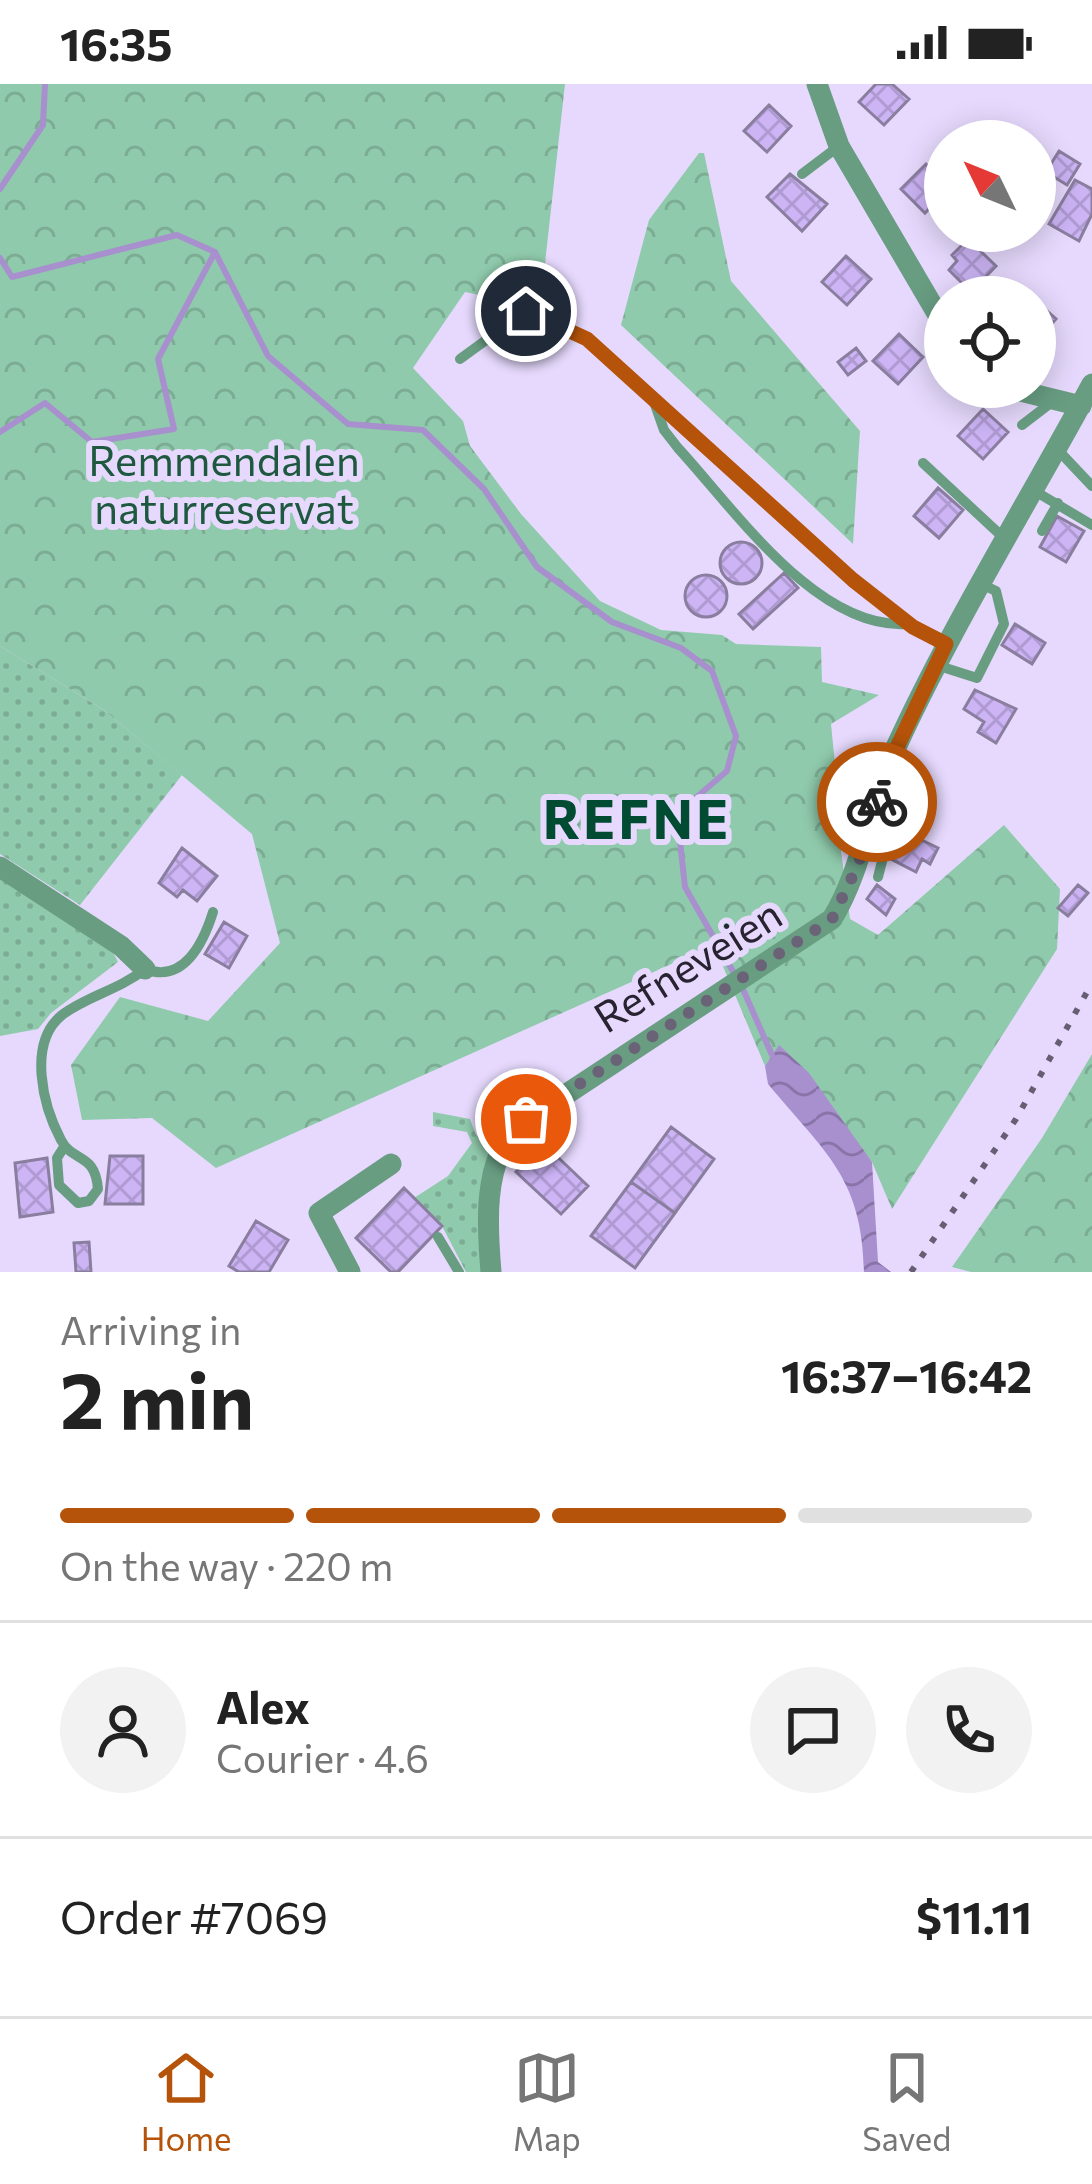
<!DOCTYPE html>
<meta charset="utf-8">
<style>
body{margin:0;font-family:Commissioner,sans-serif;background:#f2f2f2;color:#222;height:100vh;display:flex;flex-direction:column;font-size:45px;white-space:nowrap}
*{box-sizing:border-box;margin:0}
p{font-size:39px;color:#767676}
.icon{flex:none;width:66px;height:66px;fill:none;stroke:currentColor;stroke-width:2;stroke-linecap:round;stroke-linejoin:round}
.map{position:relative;height:1188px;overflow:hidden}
.sheet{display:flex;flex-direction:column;background:#fff;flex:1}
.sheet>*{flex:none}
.needle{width:78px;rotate:313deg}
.controls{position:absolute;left:924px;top:36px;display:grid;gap:24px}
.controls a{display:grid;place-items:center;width:132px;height:132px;border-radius:50%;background:#fff;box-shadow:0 6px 30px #0003;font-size:60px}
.pin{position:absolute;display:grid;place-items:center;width:102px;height:102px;color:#fff;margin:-51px;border:6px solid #fff;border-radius:50%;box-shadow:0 3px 12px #0007}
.courier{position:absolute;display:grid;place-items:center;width:120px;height:120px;margin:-60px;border:9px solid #b45309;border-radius:50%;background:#fff;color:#222;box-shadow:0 3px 15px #0007}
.overview em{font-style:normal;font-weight:700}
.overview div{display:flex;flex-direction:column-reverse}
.overview{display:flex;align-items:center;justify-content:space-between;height:204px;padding:0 60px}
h1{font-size:78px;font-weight:700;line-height:90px}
.bar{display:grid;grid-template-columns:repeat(4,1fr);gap:18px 12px;align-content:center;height:144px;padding:0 60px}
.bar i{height:15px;border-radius:9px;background:#e0e0e0}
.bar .active{background:#b45309}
.bar p{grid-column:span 4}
.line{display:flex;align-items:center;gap:30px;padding:0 60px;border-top:3px solid #e0e0e0}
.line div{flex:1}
.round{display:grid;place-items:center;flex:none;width:126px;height:126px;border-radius:63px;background:#f2f2f2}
.status{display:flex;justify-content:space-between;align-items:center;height:84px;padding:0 60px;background:#fff;direction:ltr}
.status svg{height:33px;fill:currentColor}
.dock{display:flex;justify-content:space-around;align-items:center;height:168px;border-top:3px solid #e0e0e0;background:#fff;font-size:33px;color:#767676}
.dock a{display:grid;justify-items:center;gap:6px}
.dock .active{color:#b45309}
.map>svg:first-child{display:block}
</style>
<div class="status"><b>16:35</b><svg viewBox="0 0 49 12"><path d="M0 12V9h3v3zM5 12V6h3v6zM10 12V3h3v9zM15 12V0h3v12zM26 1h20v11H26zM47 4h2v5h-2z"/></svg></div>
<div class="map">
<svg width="1092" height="1188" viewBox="0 0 1092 1188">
<defs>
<pattern id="grass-dots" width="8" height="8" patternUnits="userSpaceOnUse" patternTransform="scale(3)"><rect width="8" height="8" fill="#90caac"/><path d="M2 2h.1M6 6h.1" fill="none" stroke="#7cad94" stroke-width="1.8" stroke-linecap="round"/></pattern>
<pattern id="forest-crowns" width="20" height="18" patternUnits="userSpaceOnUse" patternTransform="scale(3)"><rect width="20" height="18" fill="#90caac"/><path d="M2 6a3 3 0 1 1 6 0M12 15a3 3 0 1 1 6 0" fill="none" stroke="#7cad94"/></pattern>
<pattern id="water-waves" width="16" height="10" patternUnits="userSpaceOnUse" patternTransform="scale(3)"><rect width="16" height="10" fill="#a88fce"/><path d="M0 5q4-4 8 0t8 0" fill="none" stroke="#8974a8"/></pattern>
<pattern id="building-cross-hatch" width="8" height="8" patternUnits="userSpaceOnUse" patternTransform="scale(3)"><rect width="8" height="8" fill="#ccb4f5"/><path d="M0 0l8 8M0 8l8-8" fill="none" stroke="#af9ad2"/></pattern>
</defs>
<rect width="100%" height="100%" fill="#e6d9fd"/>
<!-- grass -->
<path fill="url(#grass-dots)" d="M0,562L104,626L182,691L80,821L0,770Z
M0,793L112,866L118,878L51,929L38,945L0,952Z
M433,1028L470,1035L476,1051L490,1060L482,1188H466L442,1142L414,1114L448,1092L472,1059L467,1048L433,1042Z"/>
<!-- forest -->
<path fill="url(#forest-crowns)" d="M0,0H565L540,224L465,208L413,284L463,337L470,362L521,430L600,517L661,546L722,551L736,560L821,563L822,598L879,611L831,640L835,680L849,714L841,767L850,835L878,851L1004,741L1060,805L1057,865L892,1125L872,1078L779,962L765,982L714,861L216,1084L152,1034L82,1036L71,981L120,913L208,937L280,859L252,750L104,626L0,562Z
M699,69H704L731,197L860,347L853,460L621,241L649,136Z
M1092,970V1188H971L952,1183L1042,1054Z"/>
<!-- water -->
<path fill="url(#water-waves)" d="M779,961L809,989L872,1078L878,1178L891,1188H864C862,1093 826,1070 768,1000L765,982Z"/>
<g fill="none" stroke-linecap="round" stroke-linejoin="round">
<!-- stream -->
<path stroke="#a88fce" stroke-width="6" d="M0,105L43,41L45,0
M0,174L12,193L177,151L215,168L268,272L348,340L423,346L484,405L537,483L612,538L681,564L712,587L736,652L727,687L677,730L685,803L735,891
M0,348L45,319L92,358L174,345L158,275L215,168
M742,903L772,971"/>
</g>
<!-- building -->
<path fill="url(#building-cross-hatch)" stroke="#8a7e9f" stroke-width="3" d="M876,0H892L909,15L884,41L859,18Z
M769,21L791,42L767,68L744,47Z
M1059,67L1080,80L1067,101L1046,88Z
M926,80L945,99V108L925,129L901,105Z
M790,90L827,120L802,147L767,113Z
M1075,96L1092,105V130L1079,157L1049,140Z
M968,155L996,182L971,208L949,186L957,177L952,171Z
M846,172L871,195L847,221L822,198Z
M1037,218L1056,235L1035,259V220Z
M899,250L923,273L898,300L873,277Z
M856,264L866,277L848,291L838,278Z
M983,325L1008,348L983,375L958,352Z
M938,404L963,426L939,454L914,432Z
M1057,432L1084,447L1066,478L1040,463Z
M720 479a21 21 0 1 1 42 0a21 21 0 1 1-42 0Z
M784,489L798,504L753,545L739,530Z
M685 512a21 21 0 1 1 42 0a21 21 0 1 1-42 0Z
M1015,540L1045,559L1032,580L1002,561Z
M975,606L1016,625L996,659L978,648L984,638L964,625Z
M905,748L938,764L930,780L922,775L916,788L891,775Z
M182,764L217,792L197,817L183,806L177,813L159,799Z
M877,801L895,815L886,831L867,815Z
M1078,801L1088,809L1068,832L1058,824Z
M224,838L247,852L229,884L205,870Z
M671,1043L714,1075L675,1129L631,1098Z
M543,1059L588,1102L561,1130L516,1088Z
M110,1072H143V1120H105Z
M47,1074L53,1128L20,1133L15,1079Z
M631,1098L675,1129L635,1184L591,1152Z
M404,1104L442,1142L398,1188H391L356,1154Z
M256,1137L288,1156L269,1188H239L229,1182Z
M89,1158L91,1188H76L74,1159Z"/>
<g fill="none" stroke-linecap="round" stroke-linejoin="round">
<!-- lane -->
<path stroke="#689d82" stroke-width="10" d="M802,90L839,62
M460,275L526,227L587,255L853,496L913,543L946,559
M652,312L664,346L678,364C735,426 817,546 907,540
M1022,341L1052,318
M1057,365L1092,402
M923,379L1006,456
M1033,406L1092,441
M1042,447L1058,419
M936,581L977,594L1004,540L996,507L981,500
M872,735L889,750L878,793
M64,1063L57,1074L59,1101L78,1119L89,1117L98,1105C95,1068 73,1079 61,1056C43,1022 27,959 62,931C87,912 119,906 145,885C183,900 203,860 213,828
M438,1153L459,1188"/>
<!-- street -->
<path stroke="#689d82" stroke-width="21" d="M817,0L839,62L945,243
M1004,303L1081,322
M0,783L121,862L145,885
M350,1188L319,1129L391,1080
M491,1188C487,1141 483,1082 515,1044L832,835C863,784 868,726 892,672C950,544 1025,424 1092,300"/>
<!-- rail -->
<path stroke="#665e73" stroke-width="6" stroke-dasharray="6 12" stroke-linecap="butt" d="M911,1188L1016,1035L1092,899"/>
</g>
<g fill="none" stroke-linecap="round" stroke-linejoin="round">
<!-- done -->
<path stroke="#6a6378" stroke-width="12" stroke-dasharray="0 21.6" d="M526,1035L832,835L858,781L877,718"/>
<!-- route -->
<path stroke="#b45309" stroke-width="15" d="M526,227L587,255L853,496L913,543L946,560L890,678L877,718"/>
</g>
<g text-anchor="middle" stroke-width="12" stroke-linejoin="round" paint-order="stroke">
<!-- park labels -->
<g font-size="42" fill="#1d583f" stroke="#e6d9fd">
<text x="224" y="392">Remmendalen<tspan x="224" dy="48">naturreservat</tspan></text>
</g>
<!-- street labels -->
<g font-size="42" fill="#282330" stroke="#e6d9fd">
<text transform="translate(688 882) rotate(-32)" y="15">Refneveien</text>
</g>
<!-- district labels -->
<g font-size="54" font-weight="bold" letter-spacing="3" fill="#014b32" stroke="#e6d9fd">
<text x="637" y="755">REFNE</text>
</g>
</g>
</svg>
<div class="controls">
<a><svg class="needle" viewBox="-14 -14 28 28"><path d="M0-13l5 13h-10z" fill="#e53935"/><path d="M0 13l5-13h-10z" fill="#767676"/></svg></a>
<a><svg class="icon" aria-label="locate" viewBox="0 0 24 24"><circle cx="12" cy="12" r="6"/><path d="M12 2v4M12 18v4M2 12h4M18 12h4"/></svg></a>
</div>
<div class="pin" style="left:526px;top:1035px;background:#ea580c"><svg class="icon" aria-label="bag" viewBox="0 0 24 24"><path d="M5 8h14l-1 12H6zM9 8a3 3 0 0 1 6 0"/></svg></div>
<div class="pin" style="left:526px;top:227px;background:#1f2937"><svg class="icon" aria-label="home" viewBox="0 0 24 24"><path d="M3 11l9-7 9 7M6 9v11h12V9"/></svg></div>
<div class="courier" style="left:877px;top:718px"><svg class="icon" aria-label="bike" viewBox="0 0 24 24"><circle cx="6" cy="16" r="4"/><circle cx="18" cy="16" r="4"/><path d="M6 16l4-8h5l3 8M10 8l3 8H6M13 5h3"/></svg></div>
</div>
<section class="sheet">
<div class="overview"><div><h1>2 min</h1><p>Arriving in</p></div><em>16:37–16:42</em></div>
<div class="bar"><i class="active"></i><i class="active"></i><i class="active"></i><i></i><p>On the way · 220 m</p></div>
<div class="line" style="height:216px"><a class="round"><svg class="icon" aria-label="person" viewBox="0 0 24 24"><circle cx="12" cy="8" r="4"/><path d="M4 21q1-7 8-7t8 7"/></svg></a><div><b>Alex</b><p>Courier · 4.6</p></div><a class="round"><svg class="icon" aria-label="chat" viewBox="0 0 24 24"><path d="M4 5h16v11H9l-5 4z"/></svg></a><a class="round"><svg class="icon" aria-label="phone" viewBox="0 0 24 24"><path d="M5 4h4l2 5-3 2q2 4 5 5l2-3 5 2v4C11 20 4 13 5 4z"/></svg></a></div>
<div class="line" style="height:156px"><div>Order #7069</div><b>$11.11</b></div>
</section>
<nav class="dock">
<a class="active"><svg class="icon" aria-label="home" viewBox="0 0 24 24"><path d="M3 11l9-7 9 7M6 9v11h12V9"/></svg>Home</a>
<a><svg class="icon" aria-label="map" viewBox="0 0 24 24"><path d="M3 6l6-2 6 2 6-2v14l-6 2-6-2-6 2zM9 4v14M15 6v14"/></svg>Map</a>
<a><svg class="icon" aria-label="saved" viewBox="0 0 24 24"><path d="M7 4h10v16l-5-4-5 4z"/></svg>Saved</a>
</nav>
